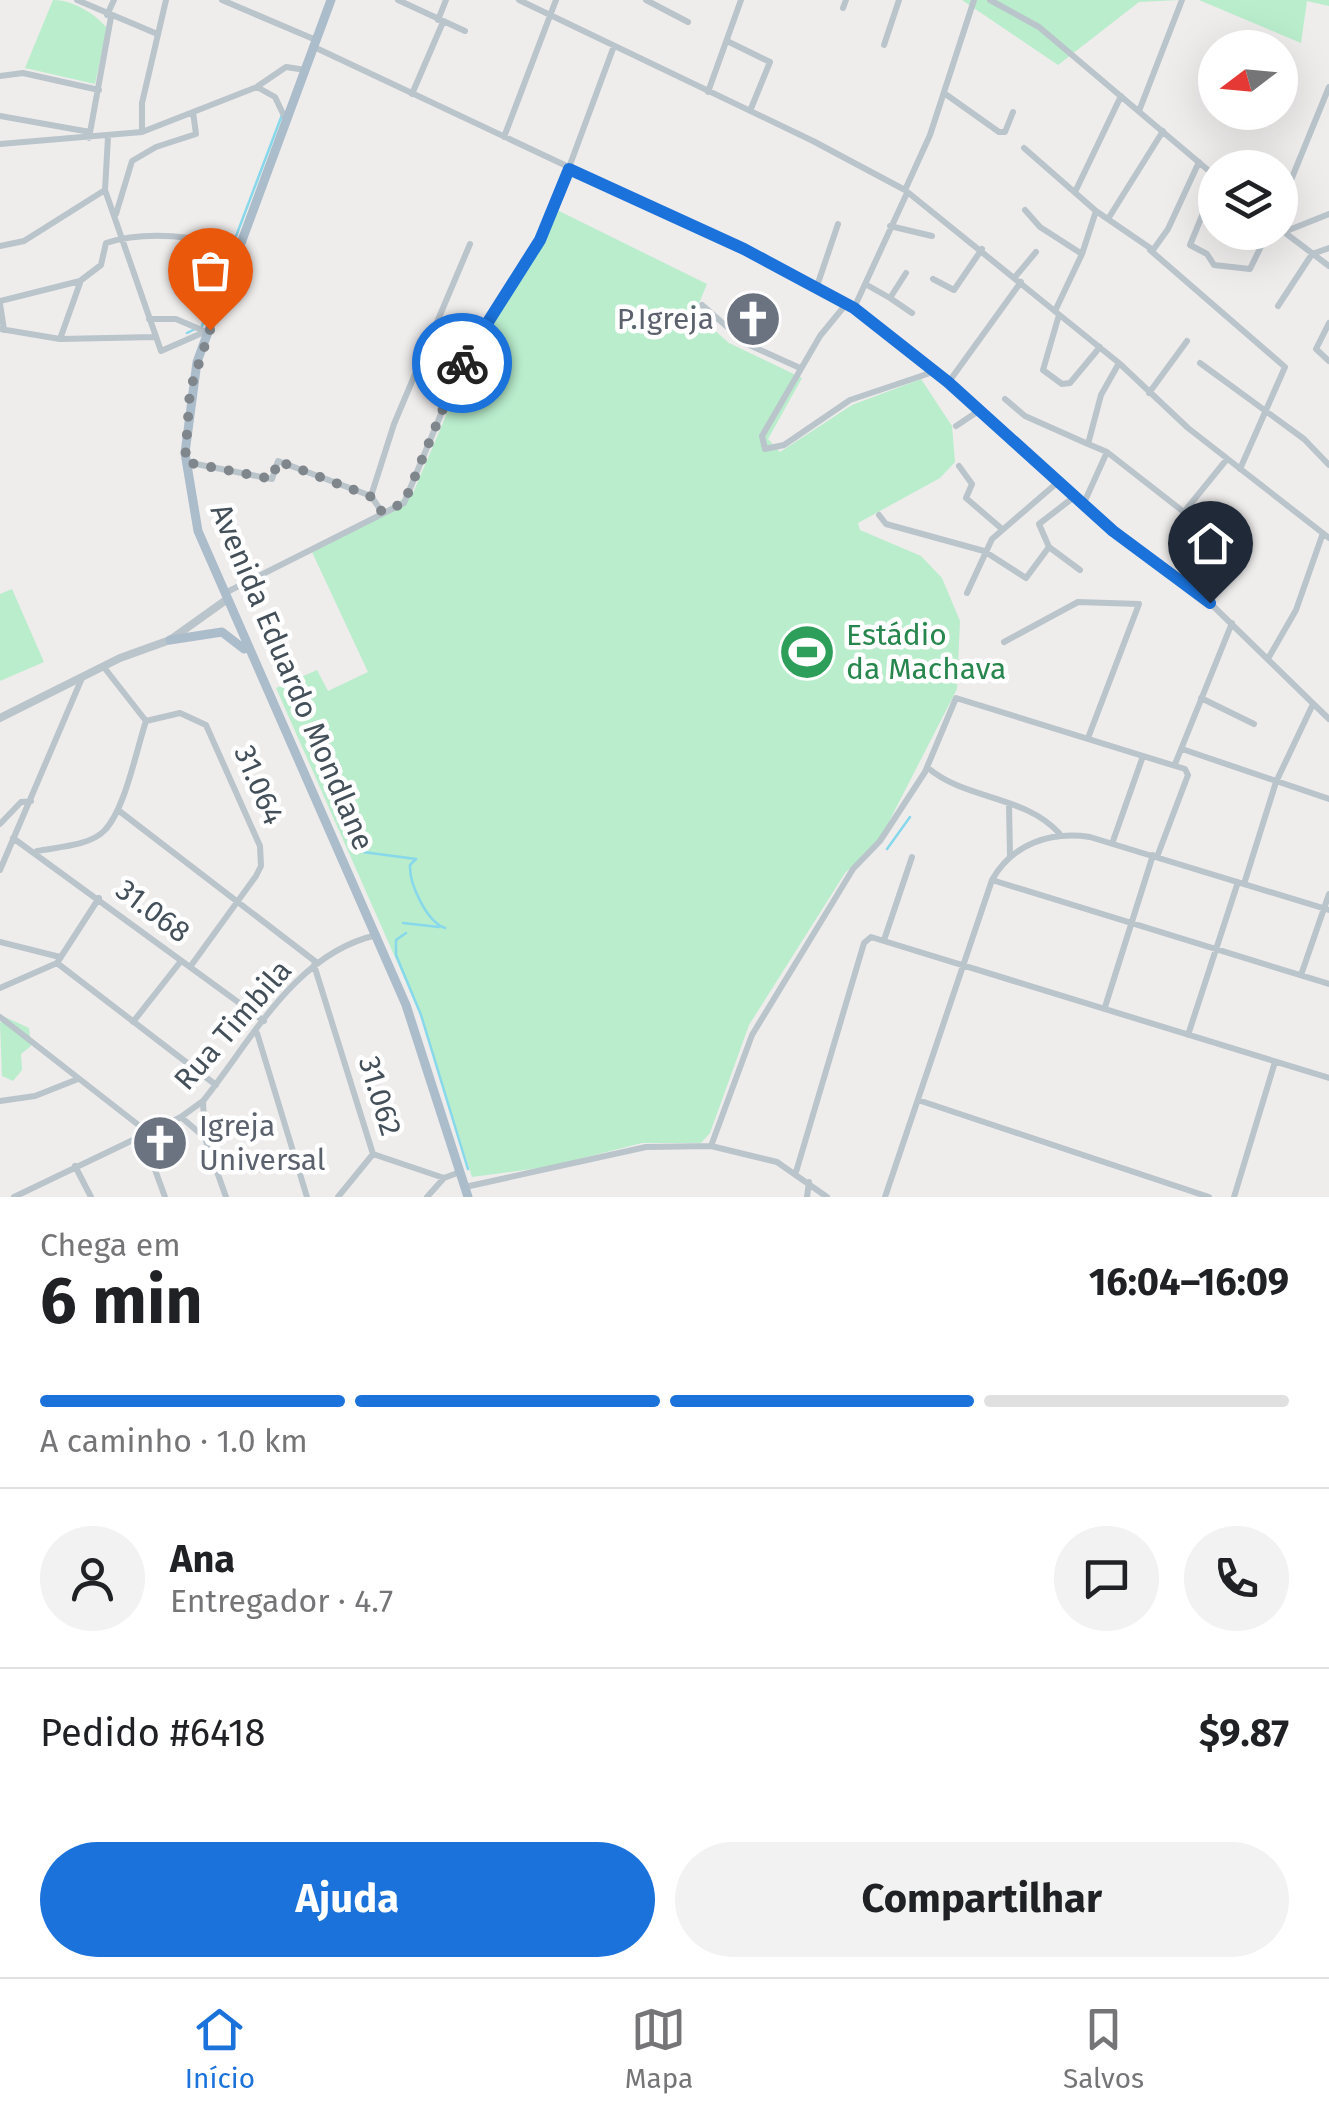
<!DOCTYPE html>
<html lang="pt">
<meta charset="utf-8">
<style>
body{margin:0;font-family:"Fira Sans",sans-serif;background:#f2f2f2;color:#202124;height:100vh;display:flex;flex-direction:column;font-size:38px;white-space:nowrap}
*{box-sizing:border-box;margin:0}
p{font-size:32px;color:#757577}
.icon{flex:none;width:55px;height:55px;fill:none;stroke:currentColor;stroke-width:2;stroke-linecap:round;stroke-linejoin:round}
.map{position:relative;height:1197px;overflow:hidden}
.panel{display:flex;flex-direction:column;background:#fff;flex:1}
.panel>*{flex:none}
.needle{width:65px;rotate:254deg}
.controls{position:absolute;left:1198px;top:30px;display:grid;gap:20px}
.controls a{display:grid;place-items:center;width:100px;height:100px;border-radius:50%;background:#fff;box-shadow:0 10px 40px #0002;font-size:50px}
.pin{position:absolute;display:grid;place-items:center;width:85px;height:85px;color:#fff;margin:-102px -42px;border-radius:50% 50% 50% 0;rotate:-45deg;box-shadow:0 0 10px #0007}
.pin .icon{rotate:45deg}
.courier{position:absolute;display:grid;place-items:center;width:100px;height:100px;margin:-50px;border:8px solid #1a72da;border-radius:50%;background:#fff;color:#222;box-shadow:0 2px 12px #0007}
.headline em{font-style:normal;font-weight:700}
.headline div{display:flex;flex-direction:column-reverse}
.headline{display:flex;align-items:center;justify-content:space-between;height:170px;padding:0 40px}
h1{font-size:65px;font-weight:700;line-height:75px}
.bar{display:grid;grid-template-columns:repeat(4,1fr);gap:15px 10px;align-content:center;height:120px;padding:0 40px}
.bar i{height:12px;border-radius:8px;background:#e0e0e0}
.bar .on{background:#1a72da}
.bar p{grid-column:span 4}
.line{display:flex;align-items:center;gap:25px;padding:0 40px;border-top:2px solid #e0e0e0}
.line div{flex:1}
.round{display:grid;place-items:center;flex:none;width:105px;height:105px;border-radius:52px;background:#f2f2f2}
.button{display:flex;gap:20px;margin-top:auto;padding:20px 40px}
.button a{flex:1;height:115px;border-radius:60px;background:#1a72da;color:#fff;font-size:40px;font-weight:700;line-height:115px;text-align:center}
.button a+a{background:#f2f2f2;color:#202124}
.tabs{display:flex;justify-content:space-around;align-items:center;height:140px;border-top:2px solid #e0e0e0;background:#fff;font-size:28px;color:#757577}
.tabs a{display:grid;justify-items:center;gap:5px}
.tabs .on{color:#1a72da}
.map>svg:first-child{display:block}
</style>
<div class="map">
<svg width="1329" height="1197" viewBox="0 0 1329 1197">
<rect width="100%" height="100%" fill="#efecec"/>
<!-- green -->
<path fill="#b9edcc" d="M53,0C73,0 94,13 107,28L95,84L25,68Z
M962,0H1180L1139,2L1058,65Z
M1199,0H1329V6L1307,1L1301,43Z
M557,210L707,284L695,313L729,343L802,378L768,439L780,452L852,405L921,379L952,426L955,462L940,478L858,523L860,530L921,556L942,578L960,621L957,689L879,841L845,873L749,1025L710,1133L701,1143H642L547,1167L472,1177L421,1016L276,688L317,670L328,691L368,672L312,552L413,493L471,357L542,246Z
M12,589L44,662L0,681V594Z
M5,1017L29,1028L31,1046L21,1054L22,1070L13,1081L2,1076L0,1023Z"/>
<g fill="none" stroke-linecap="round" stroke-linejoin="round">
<!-- stream -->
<path stroke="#86d8ea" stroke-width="2.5" d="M202,326L282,115
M187,333L195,329
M887,849L910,817
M363,852L416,859L410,865C409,884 427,922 445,928
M403,923L439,927
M406,933L396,940V955L421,1015L468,1169"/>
<!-- minor -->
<path stroke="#bac4cb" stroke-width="6" d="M77,0L155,33
M222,0L316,40
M398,0L465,31
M519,0L813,141L905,190L1119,363L1188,428L1329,538
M646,0L688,22
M990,0L1039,27L1215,176
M843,8L846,0
M107,15L114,0
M438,20L446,0
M727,41L770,62L750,111
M884,45L899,0
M314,47L743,249L854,308L948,383L1113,531L1210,603L1329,719
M0,76L23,73L99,90
M258,86L286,67L306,70
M708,92L741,0
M944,93L999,132H1005L1013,112
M412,94L443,22
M1139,111L1182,0
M0,116L90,132
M142,132V103L166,0
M504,137L556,0
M89,138L111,17
M0,144L142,132L257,87L275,97L286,120
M1024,148L1096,211L1153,250L1168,229L1199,162
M1215,184L1190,245L1207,254L1214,265L1250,269L1268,232
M105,190L161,351L209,330
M905,190L930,135L974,0
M1075,192L1121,96
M1280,207L1329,87
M1025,210L1040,227L1082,254
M116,214L132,161L156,147L196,134L193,112
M1108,219L1163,131
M890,226L932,236
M1280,229L1329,266
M1284,232L1329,214
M0,246L24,241L105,190L108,137
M1150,250L1285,367L1240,469
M1015,277L1036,252
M933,279L954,290L982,249
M867,285L890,298L906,273
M817,286L838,224
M890,298L912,313
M0,301L80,281L101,265L106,243C146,230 199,236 239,249
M847,303L820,336L762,436L765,449L784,445L850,400L933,372
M0,304L4,330
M702,305L747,344L800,368
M1278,306L1312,254L1329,248
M854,308L907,193
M1055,311L1082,254L1096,211
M1059,315L1043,370L1062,384L1070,383L1100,347
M149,319H176L204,331
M1329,323L1316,349L1329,361
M0,329L60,339L155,337
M60,339L80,283
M1200,363L1304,439L1329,465
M948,383L1021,282
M1149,393L1187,341
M1005,399L1025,416L1088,444
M956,426L980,410
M1107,452L1212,534L1242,549L1210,603
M186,462L272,479L278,461L371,496L382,512
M959,466L972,484L966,498L1002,529
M371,496L394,424L470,244
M1083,505L1107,452L1088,444L1101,395L1119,363
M1184,512L1227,459
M879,515L886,524L984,551L1026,578L1049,547L1039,524L1074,497
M1049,547L1080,570
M225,593L404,503L468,349L548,224L614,46
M967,593L992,539L1058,482
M1004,642L1078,602L1139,604L1088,738
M1269,657L1296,610L1323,533
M103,666L146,721
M1201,698L1254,724
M146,721L180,713L206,725L260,846L261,866L256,876L190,967
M1182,749L1329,799
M1175,764L1232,623
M928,768C966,800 1024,795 1059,833
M1009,804L1010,855
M118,810L316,962
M0,824L21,802L31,801
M13,838L264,1021
M1113,841L1143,756
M37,851C58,847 89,846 104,831C125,810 136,751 146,721
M0,870L82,678
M992,880L1329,984
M1244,884L1276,782L1313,704
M884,940L912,857
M0,942L60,957
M57,963L216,1085
M314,965L373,1154L444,1178L460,1172
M1301,975L1329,894
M0,988L57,963L99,898
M1105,1007L1153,855
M0,1017L150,1134
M133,1022L181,961
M257,1033L307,1197
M1188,1035L1238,882
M918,1100L1209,1197
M0,1101L35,1096L78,1079
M203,1102L205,1138L226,1197
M181,1117L204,1137
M143,1137L165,1197
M711,1146L752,1035L853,869L880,841L925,772L956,698L1185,769L1188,775L1157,857
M75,1166L91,1197
M796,1172L864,943L871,937L1329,1078
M465,1187L646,1147L711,1146L777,1162L827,1197
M14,1197L181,1117L203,1101C252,1040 295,953 377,935
M338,1197L373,1154
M427,1197L444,1178
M807,1197L809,1182
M885,1197L992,880C1012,844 1050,831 1090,837L1329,910
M1234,1197L1275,1062"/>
<!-- tertiary -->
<path stroke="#bac4cb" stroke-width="8" d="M0,718L120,658L170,640L226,600"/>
<!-- primary -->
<path stroke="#abbccb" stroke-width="9" d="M331,0L197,362L185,453L198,531L406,1005L468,1197
M170,640L222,632L244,649"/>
</g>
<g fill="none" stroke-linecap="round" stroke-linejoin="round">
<!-- done -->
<path stroke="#80878c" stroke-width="10" stroke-dasharray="0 18" d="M210,330L190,390L185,462L272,479L278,461L370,496L382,512L404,503L462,363"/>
<!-- route -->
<path stroke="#1a72da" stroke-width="12" d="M462,363L540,240L569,169L744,249L854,308L948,382L1113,531L1210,603"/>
</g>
<!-- icons -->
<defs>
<g id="church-disc" transform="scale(2.875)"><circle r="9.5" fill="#6b7280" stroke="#fff"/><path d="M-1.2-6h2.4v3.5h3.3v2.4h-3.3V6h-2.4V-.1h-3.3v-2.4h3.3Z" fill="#fff"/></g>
<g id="stadium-disc" transform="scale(2.875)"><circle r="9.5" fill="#2e9e5b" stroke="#fff"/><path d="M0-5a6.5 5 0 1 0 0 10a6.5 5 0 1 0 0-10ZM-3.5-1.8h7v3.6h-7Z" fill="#fff"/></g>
</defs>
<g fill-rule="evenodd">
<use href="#church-disc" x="753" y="319"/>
<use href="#stadium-disc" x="807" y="652"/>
<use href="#church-disc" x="160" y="1143"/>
</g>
<g text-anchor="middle" stroke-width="9" stroke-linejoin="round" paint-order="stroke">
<!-- worship labels -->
<g font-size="30" fill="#5b616d" stroke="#fff" text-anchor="end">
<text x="714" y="329">P.Igreja</text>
<text x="199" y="1136" text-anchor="start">Igreja<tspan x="199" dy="34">Universal</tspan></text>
</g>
<!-- leisure labels -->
<g font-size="30" fill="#27864d" stroke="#fff" text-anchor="start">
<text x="846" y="645">Estádio<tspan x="846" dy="34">da Machava</tspan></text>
</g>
<!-- street labels -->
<g font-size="30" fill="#445059" stroke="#fff">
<text transform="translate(292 677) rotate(67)" y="10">Avenida Eduardo Mondlane</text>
<text transform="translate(259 785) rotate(67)" y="10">31.064</text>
<text transform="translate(153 911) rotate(37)" y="10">31.068</text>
<text transform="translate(233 1025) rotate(-49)" y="10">Rua Timbila</text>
<text transform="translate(380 1096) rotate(73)" y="10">31.062</text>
</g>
</g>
</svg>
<div class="controls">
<a><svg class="needle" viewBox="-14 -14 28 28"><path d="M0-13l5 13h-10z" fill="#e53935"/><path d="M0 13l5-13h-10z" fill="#757577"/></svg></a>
<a><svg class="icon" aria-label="layers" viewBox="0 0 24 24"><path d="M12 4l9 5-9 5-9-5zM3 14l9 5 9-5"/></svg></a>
</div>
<div class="pin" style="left:210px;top:330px;background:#ea580c"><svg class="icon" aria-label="bag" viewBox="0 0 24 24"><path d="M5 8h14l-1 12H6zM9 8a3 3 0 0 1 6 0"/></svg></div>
<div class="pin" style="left:1210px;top:603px;background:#1f2937"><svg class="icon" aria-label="home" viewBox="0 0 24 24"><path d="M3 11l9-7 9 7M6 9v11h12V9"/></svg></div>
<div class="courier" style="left:462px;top:363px"><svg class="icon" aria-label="bike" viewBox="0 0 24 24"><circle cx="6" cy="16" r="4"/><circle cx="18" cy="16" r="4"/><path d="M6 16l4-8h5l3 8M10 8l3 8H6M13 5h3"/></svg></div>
</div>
<section class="panel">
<div class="headline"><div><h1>6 min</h1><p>Chega em</p></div><em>16:04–16:09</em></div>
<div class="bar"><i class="on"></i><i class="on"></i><i class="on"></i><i></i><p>A caminho · 1.0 km</p></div>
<div class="line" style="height:180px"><a class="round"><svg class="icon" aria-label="person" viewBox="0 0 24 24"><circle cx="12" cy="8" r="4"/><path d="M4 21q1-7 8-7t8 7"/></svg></a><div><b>Ana</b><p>Entregador · 4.7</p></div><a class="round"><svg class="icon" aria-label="chat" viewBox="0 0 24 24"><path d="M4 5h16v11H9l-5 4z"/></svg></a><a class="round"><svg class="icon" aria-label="phone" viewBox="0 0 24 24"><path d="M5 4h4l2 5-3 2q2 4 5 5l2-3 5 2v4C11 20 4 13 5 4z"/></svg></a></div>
<div class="line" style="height:130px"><div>Pedido #6418</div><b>$9.87</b></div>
<div class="button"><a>Ajuda</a><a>Compartilhar</a></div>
</section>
<nav class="tabs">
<a class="on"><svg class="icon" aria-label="home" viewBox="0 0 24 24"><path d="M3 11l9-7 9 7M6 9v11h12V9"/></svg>Início</a>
<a><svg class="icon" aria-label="map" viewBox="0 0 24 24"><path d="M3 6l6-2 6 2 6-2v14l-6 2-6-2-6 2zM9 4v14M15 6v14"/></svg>Mapa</a>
<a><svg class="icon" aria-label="saved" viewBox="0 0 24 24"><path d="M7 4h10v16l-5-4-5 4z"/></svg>Salvos</a>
</nav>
